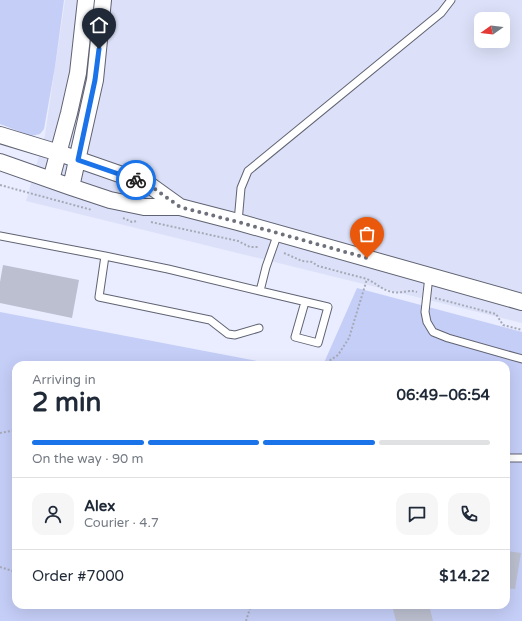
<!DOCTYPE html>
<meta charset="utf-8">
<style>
body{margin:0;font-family:"Varela Round",sans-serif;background:#f6f6f7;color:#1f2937;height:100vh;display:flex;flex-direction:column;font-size:15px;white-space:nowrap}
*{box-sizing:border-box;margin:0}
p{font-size:13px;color:#747a83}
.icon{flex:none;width:22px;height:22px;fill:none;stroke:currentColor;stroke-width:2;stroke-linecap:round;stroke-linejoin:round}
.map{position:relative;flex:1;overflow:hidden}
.sheet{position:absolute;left:12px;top:361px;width:498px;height:248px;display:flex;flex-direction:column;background:#fff;border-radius:12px;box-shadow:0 4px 16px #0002}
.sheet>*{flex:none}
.needle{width:26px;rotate:256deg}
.buttons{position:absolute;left:474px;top:12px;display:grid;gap:8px}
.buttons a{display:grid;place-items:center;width:36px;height:36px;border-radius:8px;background:#fff;box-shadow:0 4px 16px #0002;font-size:20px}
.pin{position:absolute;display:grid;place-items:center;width:34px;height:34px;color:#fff;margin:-41px -17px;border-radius:50% 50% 50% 0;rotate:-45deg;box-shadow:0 0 4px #0007}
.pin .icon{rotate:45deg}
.courier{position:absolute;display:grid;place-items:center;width:40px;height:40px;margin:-20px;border:3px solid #1a73e8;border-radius:50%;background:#fff;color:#222;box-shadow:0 1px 5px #0007}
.head em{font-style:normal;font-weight:700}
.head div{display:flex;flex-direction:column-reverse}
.head{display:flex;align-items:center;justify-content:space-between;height:68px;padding:0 20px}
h1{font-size:26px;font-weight:700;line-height:30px}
.bar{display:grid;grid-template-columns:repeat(4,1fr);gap:6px 4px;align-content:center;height:48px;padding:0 20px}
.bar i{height:5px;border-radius:3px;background:#e0e1e3}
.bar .selected{background:#1a73e8}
.bar p{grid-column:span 4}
.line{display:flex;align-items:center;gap:10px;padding:0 20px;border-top:1px solid #e0e1e3}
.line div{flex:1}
.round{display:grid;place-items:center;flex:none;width:42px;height:42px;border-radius:12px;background:#f6f6f7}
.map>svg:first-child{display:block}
</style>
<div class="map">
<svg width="522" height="621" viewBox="0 0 522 621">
<rect width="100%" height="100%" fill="#e9edff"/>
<!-- built -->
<path fill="#dce1f9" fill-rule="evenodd" d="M65,0H522V323L26,201L45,135ZM481,19H503V41H481Z"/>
<!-- green -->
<path fill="#c5cef7" d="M0,0H64L55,67L44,129L40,134L31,136L0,124Z
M357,288L522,332V621H0V312L278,365H16V605H506V365H323Z"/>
<!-- building -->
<path fill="#bbbfcf" d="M3,265L79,280L72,318L0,303V282Z
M506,551L521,553L515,589L506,588Z
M392,605H429L433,621H396Z"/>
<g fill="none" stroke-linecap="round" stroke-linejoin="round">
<!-- service casing -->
<g stroke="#606372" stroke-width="9">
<path id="service" d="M238,222L241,188L248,171L441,13L451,0
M278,233L266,267L260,291L328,307L318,343L295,337L305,302
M0,236L105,256
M429,276L425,312L427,322L433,332L448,338L522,359
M259,328L235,335L228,334L210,320L99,297L105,256L168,269L260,291
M506,458H522"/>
</g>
<!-- tertiary casing -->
<g stroke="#606372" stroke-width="18">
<path id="tertiary" d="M0,135L59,153L148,184L180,207
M0,162L71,187L110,200L144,207H180L238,222L522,302
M51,180L69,113L78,73L86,0
M71,187L95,80L103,0"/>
</g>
<!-- path -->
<path stroke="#a6aab7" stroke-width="2" stroke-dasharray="2 2" stroke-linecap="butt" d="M0,185L92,210
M123,218L132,222L137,221
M151,222L238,241L250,247H258
M284,253L302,261L312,262L318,266L367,279C376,283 382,290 392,292C401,294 408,289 417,292
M435,298L496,314L503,325L522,330
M323,365L338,355L349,338L367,279
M0,433L16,430
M0,567L16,572
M246,621L251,605"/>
<!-- service -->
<use href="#service" stroke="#fff" stroke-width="7"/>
<!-- tertiary -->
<use href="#tertiary" stroke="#fff" stroke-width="16"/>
</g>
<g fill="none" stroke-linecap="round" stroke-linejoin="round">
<!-- done -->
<path stroke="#6e717b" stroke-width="4" stroke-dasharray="0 7.2" d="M136,180L148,184L180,207L238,222L367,258"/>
<!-- route -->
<path stroke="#1a73e8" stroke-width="5" d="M99,49L95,80L78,160L136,180"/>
</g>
</svg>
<div class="buttons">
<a><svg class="needle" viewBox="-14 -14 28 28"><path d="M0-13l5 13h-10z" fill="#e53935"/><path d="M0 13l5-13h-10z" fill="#747a83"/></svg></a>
</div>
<div class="pin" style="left:367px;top:258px;background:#ea580c"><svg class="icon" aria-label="bag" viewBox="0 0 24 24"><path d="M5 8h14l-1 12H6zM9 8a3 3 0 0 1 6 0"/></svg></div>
<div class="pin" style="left:99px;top:49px;background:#1f2937"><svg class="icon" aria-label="home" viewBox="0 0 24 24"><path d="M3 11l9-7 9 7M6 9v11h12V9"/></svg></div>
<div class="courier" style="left:136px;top:180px"><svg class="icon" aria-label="bike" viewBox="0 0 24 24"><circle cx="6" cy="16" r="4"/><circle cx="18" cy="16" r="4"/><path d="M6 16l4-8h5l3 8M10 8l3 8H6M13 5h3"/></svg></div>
<section class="sheet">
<div class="head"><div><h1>2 min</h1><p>Arriving in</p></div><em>06:49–06:54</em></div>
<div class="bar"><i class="selected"></i><i class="selected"></i><i class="selected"></i><i></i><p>On the way · 90 m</p></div>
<div class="line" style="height:72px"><a class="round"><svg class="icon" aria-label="person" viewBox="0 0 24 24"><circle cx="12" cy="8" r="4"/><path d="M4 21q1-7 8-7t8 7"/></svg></a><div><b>Alex</b><p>Courier · 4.7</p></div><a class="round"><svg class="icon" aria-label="chat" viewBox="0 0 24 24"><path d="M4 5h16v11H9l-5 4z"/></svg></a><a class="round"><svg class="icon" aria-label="phone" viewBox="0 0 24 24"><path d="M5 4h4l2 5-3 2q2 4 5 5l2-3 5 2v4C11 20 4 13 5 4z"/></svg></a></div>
<div class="line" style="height:52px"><div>Order #7000</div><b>$14.22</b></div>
</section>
</div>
